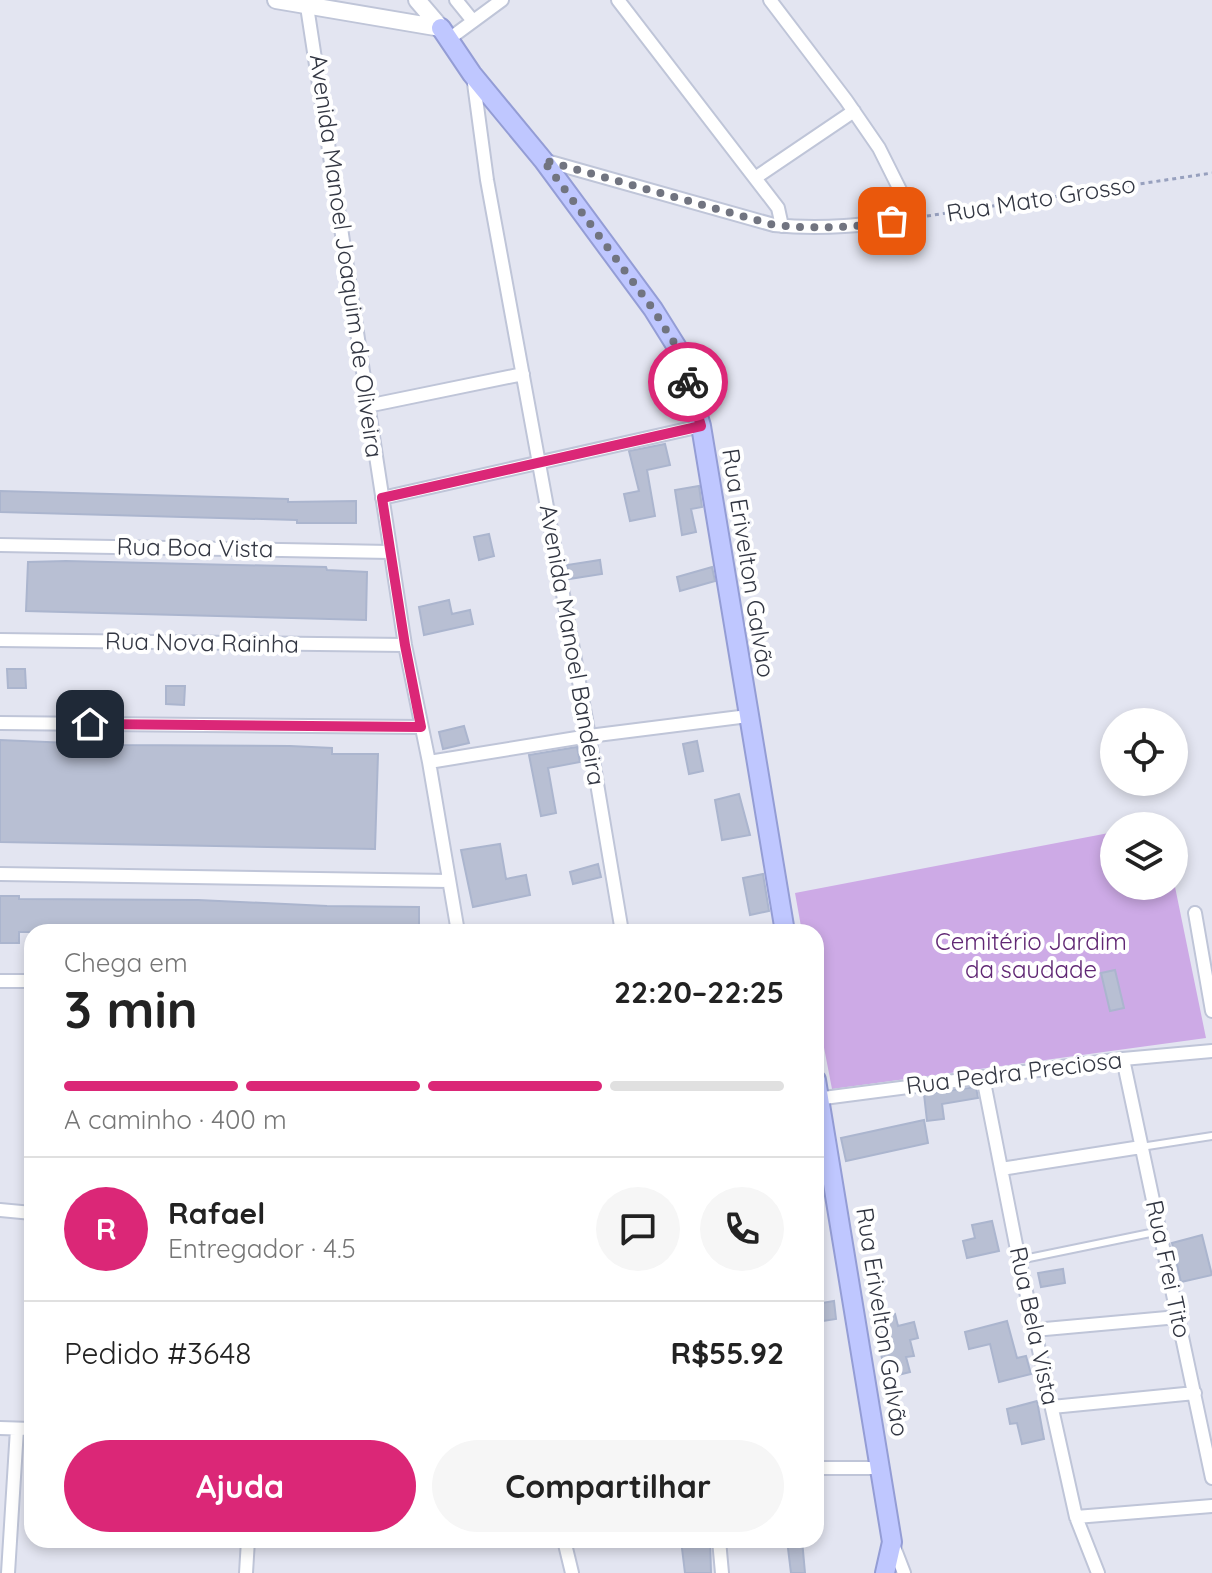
<!DOCTYPE html>
<html lang="pt">
<meta charset="utf-8">
<style>
body{margin:0;font-family:Quicksand,sans-serif;background:#f6f6f6;color:#222;height:100vh;display:flex;flex-direction:column;font-size:30px;white-space:nowrap}
*{box-sizing:border-box;margin:0}
p{font-size:26px;color:#767676}
.icon{flex:none;width:44px;height:44px;fill:none;stroke:currentColor;stroke-width:2;stroke-linecap:round;stroke-linejoin:round}
.map{position:relative;flex:1;overflow:hidden}
.details{position:absolute;left:24px;top:924px;width:800px;height:624px;display:flex;flex-direction:column;background:#fff;border-radius:24px;box-shadow:0 4px 12px #0003}
.details>*{flex:none}
.buttons{position:absolute;left:1100px;top:708px;display:grid;gap:16px}
.buttons a{display:grid;place-items:center;width:88px;height:88px;border-radius:50%;background:#fff;box-shadow:0 4px 12px #0003;font-size:40px}
.pin{position:absolute;display:grid;place-items:center;width:68px;height:68px;color:#fff;margin:-34px;border-radius:16px;box-shadow:0 4px 12px #0006}
.courier{position:absolute;display:grid;place-items:center;width:80px;height:80px;margin:-40px;border:6px solid #db2777;border-radius:50%;background:#fff;color:#222;box-shadow:0 2px 10px #0007}
.head em{font-style:normal;font-weight:800}
.head div{display:flex;flex-direction:column-reverse}
.head{display:flex;align-items:center;justify-content:space-between;height:136px;padding:0 40px}
h1{font-size:52px;font-weight:800;line-height:60px}
.bar{display:grid;grid-template-columns:repeat(4,1fr);gap:12px 8px;align-content:center;height:96px;padding:0 40px}
.bar i{height:10px;border-radius:6px;background:#e0e0e0}
.bar .active{background:#db2777}
.bar p{grid-column:span 4}
.line{display:flex;align-items:center;gap:20px;padding:0 40px;border-top:2px solid #e0e0e0}
.line div{flex:1}
.round{display:grid;place-items:center;flex:none;width:84px;height:84px;border-radius:42px;background:#f6f6f6}
.cta{display:flex;gap:16px;margin-top:auto;padding:16px 40px}
.cta a{flex:1;height:92px;border-radius:48px;background:#db2777;color:#fff;font-size:32px;font-weight:800;line-height:92px;text-align:center}
.cta a+a{background:#f6f6f6;color:#222}
.map>svg:first-child{display:block}
</style>
<div class="map">
<svg width="1212" height="1573" viewBox="0 0 1212 1573">
<rect width="100%" height="100%" fill="#e3e5f1"/>
<!-- green -->
<path fill="#cdaae6" d="M1114,832V886H1174V882L1206,1038L832,1089L816,1006V932H802L795,893Z"/>
<!-- building -->
<path fill="#b8bfd3" stroke="#abb5ce" stroke-width="2" d="M665,444L670,465L647,470L655,516L630,521L624,494L639,491L629,451Z
M699,486L702,507L691,509L696,532L682,535L675,490Z
M0,491L288,499V502L356,501V523H297V520L0,512Z
M489,534L494,556L479,560L474,537Z
M600,560L602,574L569,579L567,565Z
M66,561L326,567L327,570L367,572L366,620L26,611L28,562Z
M712,567L715,581L680,591L677,577Z
M449,600L452,614L470,610L473,624L424,635L419,607Z
M7,669H25L26,688H8Z
M166,686H185L184,705L166,704Z
M464,726L469,743L443,749L439,732Z
M0,740L116,745L290,746L332,748V754H378L375,849L0,842Z
M697,741L703,771L689,774L683,744Z
M577,747L580,762L548,768L556,813L541,816L529,755Z
M739,794L750,835L722,840L715,800Z
M500,844L506,879L526,875L530,895L473,907L461,850Z
M598,864L601,877L573,884L570,872Z
M763,874L769,911L750,915L743,878Z
M0,896H19V899L198,900L327,906L419,907V925H416V932H19V943H0Z
M1115,970L1124,1008L1110,1011L1101,973Z
M976,1087L978,1098L942,1104L944,1119L927,1121L924,1094Z
M924,1120L928,1143L846,1161L841,1138Z
M992,1221L999,1251L967,1258L963,1241L975,1238L972,1225Z
M1202,1235L1212,1275L1181,1282L1172,1243Z
M1063,1269L1065,1283L1041,1287L1038,1273Z
M834,1301L836,1319L816,1322V1304Z
M895,1314L898,1326L914,1322L918,1338L910,1340L914,1356L906,1357L910,1372L886,1378L874,1319Z
M1007,1321L1017,1358L1026,1356L1031,1374L999,1382L990,1344L969,1349L965,1332Z
M1037,1401L1044,1439L1022,1444L1017,1423L1010,1424L1007,1409Z
M681,1540H710L711,1573H685Z
M787,1540H802L805,1573H791Z"/>
<g fill="none" stroke-linecap="round" stroke-linejoin="round">
<!-- service casing -->
<g stroke="#bfc5d8" stroke-width="10">
<path id="service" d="M1141,1147L1212,1136
M1019,1260L1160,1231"/>
</g>
<!-- minor casing -->
<g stroke="#bfc5d8" stroke-width="16">
<path id="minor" d="M306,0L405,645L429,762L458,932
M456,0L473,21
M618,0L778,208L782,226
M449,39L502,0
M473,76L487,180L589,736L622,932
M543,160L774,225C823,230 866,225 914,218L879,148L846,100L770,0
M755,178L854,111
M367,406L523,374
M382,498L701,426
M0,545L390,552
M0,640L405,645
M0,723L421,727
M429,762L589,736L748,716
M0,874L449,881
M1195,913L1212,1011
M0,981H32
M1123,1059L1212,1478
M983,1077L1019,1260L1076,1517L1098,1573
M816,1099L1123,1059L1212,1051
M1001,1169L1141,1147
M0,1210L32,1213
M1034,1330L1178,1317
M1052,1407L1195,1393
M0,1428L32,1429
M816,1468H882
M1076,1517L1212,1506
M564,1540L572,1573
M719,1540L722,1573
M892,1542L904,1573
M8,1573L17,1429
M246,1573L248,1540"/>
</g>
<!-- tertiary casing -->
<g stroke="#bfc5d8" stroke-width="20">
<path id="tertiary" d="M276,0L441,28
M417,0L441,28"/>
</g>
<!-- secondary casing -->
<g stroke="#949dd5" stroke-width="22">
<path id="secondary" d="M441,28L472,74L543,160L653,309L678,349L701,426L785,932
M816,1080L892,1542L885,1573"/>
</g>
<!-- path -->
<path stroke="#97a0be" stroke-width="3" stroke-dasharray="4 4" stroke-linecap="butt" d="M927,216L1212,173"/>
<!-- service -->
<use href="#service" stroke="#fff" stroke-width="6"/>
<!-- minor -->
<use href="#minor" stroke="#fff" stroke-width="12"/>
<!-- tertiary -->
<use href="#tertiary" stroke="#fff" stroke-width="16"/>
<!-- secondary -->
<use href="#secondary" stroke="#bfc7ff" stroke-width="18"/>
</g>
<g fill="none" stroke-linecap="round" stroke-linejoin="round">
<!-- done -->
<path stroke="#717480" stroke-width="8" stroke-dasharray="0 14.4" d="M688,382L678,349L653,309L543,160L774,225C815,229 852,228 892,221"/>
<!-- route -->
<path stroke="#db2777" stroke-width="10" d="M90,724L421,727L405,645L382,498L701,426L688,382"/>
</g>
<g text-anchor="middle" stroke-width="8" stroke-linejoin="round" paint-order="stroke">
<!-- street labels -->
<g font-size="24" fill="#333743" stroke="#fff">
<text transform="translate(1041 199) rotate(-9)" y="8">Rua Mato Grosso</text>
<text transform="translate(346 256) rotate(82)" y="8">Avenida Manoel Joaquim de Oliveira</text>
<text transform="translate(195 548) rotate(1)" y="8">Rua Boa Vista</text>
<text transform="translate(748 563) rotate(81)" y="8">Rua Erivelton Galvão</text>
<text transform="translate(202 643) rotate(1)" y="8">Rua Nova Rainha</text>
<text transform="translate(572 645) rotate(80)" y="8">Avenida Manoel Bandeira</text>
<text transform="translate(1014 1073) rotate(-7)" y="8">Rua Pedra Preciosa</text>
<text transform="translate(1168 1269) rotate(78)" y="8">Rua Frei Tito</text>
<text transform="translate(882 1322) rotate(81)" y="8">Rua Erivelton Galvão</text>
<text transform="translate(1034 1326) rotate(78)" y="8">Rua Bela Vista</text>
</g>
<!-- park labels -->
<g font-size="24" fill="#602774" stroke="#fff">
<text x="1031" y="950">Cemitério Jardim<tspan x="1031" dy="28">da saudade</tspan></text>
</g>
</g>
</svg>
<div class="buttons">
<a><svg class="icon" aria-label="locate" viewBox="0 0 24 24"><circle cx="12" cy="12" r="6"/><path d="M12 2v4M12 18v4M2 12h4M18 12h4"/></svg></a>
<a><svg class="icon" aria-label="layers" viewBox="0 0 24 24"><path d="M12 4l9 5-9 5-9-5zM3 14l9 5 9-5"/></svg></a>
</div>
<div class="pin" style="left:892px;top:221px;background:#ea580c"><svg class="icon" aria-label="bag" viewBox="0 0 24 24"><path d="M5 8h14l-1 12H6zM9 8a3 3 0 0 1 6 0"/></svg></div>
<div class="pin" style="left:90px;top:724px;background:#1f2937"><svg class="icon" aria-label="home" viewBox="0 0 24 24"><path d="M3 11l9-7 9 7M6 9v11h12V9"/></svg></div>
<div class="courier" style="left:688px;top:382px"><svg class="icon" aria-label="bike" viewBox="0 0 24 24"><circle cx="6" cy="16" r="4"/><circle cx="18" cy="16" r="4"/><path d="M6 16l4-8h5l3 8M10 8l3 8H6M13 5h3"/></svg></div>
<section class="details">
<div class="head"><div><h1>3 min</h1><p>Chega em</p></div><em>22:20–22:25</em></div>
<div class="bar"><i class="active"></i><i class="active"></i><i class="active"></i><i></i><p>A caminho · 400 m</p></div>
<div class="line" style="height:144px"><b class="round" style="background:#db2777;color:#fff">R</b><div><b>Rafael</b><p>Entregador · 4.5</p></div><a class="round"><svg class="icon" aria-label="chat" viewBox="0 0 24 24"><path d="M4 5h16v11H9l-5 4z"/></svg></a><a class="round"><svg class="icon" aria-label="phone" viewBox="0 0 24 24"><path d="M5 4h4l2 5-3 2q2 4 5 5l2-3 5 2v4C11 20 4 13 5 4z"/></svg></a></div>
<div class="line" style="height:104px"><div>Pedido #3648</div><b>R$55.92</b></div>
<div class="cta"><a>Ajuda</a><a>Compartilhar</a></div>
</section>
</div>
